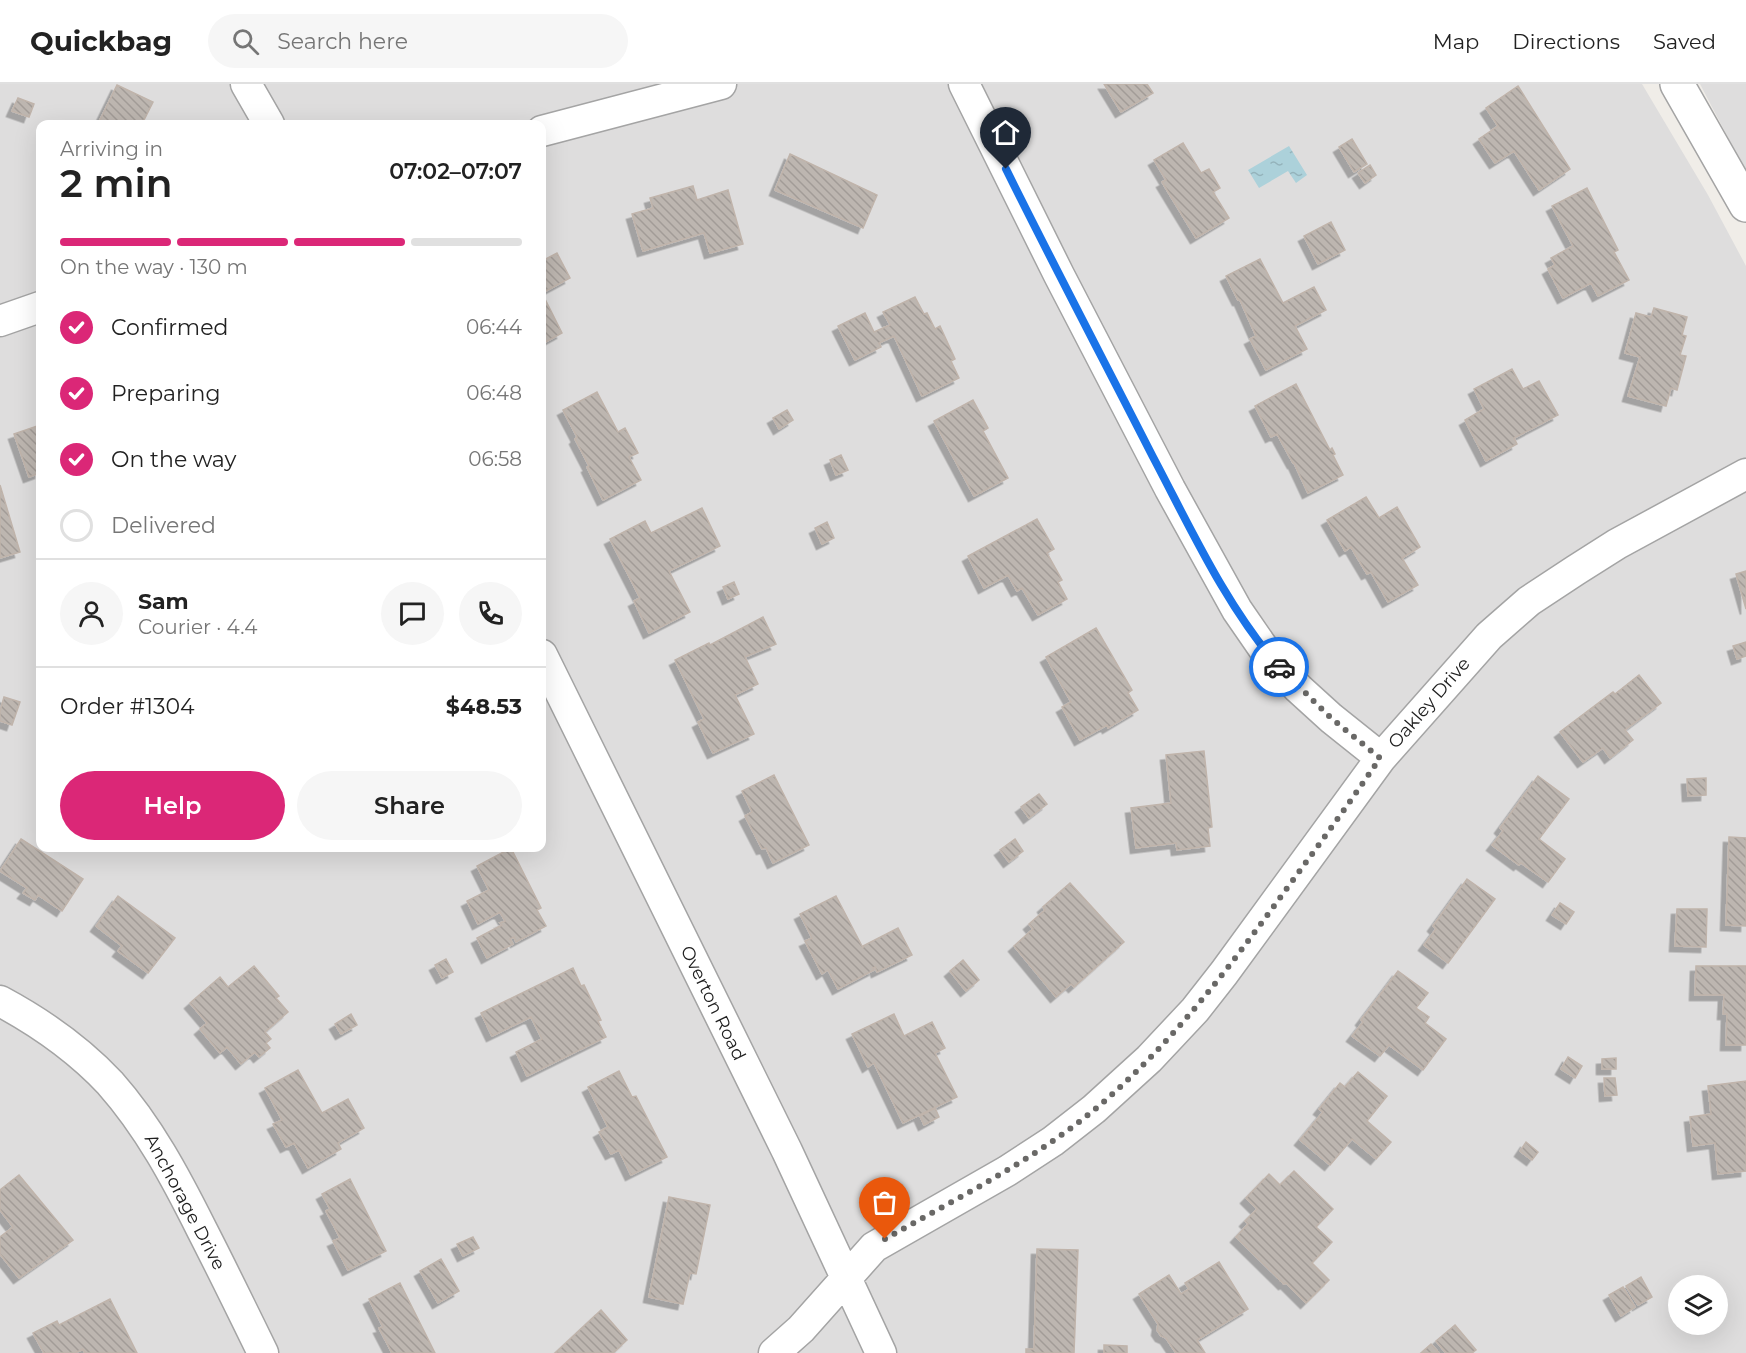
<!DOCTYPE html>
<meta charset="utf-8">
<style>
body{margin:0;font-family:Montserrat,sans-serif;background:#f6f6f6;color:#222;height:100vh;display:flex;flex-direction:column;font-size:22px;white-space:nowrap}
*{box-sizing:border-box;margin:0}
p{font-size:20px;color:#767676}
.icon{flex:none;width:33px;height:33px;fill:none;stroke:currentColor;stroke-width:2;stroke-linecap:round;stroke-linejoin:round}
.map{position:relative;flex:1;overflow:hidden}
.panel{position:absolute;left:36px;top:36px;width:510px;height:732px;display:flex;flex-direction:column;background:#fff;border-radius:12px;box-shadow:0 6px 24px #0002}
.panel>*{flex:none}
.buttons{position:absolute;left:1668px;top:1191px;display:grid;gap:12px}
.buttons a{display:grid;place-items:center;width:60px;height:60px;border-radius:50%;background:#fff;box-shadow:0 6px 24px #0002;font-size:30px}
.pin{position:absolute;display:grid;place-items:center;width:51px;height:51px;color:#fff;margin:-62px -26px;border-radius:50% 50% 50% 0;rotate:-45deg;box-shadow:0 0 6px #0007}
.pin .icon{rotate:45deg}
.courier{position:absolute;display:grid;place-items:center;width:60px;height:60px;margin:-30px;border:4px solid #1a73e8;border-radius:50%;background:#fff;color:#222;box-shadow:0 2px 8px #0007}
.overview em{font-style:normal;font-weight:600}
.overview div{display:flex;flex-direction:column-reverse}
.overview{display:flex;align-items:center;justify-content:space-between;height:102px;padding:0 24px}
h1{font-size:39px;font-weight:600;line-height:45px}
.bar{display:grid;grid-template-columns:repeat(4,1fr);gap:9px 6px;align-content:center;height:72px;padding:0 24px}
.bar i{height:8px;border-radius:4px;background:#e0e0e0}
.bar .on{background:#db2777}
.bar p{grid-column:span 4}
.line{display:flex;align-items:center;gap:15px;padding:0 24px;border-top:2px solid #e0e0e0}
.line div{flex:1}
.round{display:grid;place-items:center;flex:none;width:63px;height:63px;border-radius:32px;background:#f6f6f6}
ol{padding:0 24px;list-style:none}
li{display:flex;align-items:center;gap:18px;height:66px}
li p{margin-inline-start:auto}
li .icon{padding:6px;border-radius:50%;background:#db2777;color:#fff;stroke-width:4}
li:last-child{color:#767676}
li i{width:33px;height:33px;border:3px solid #e0e0e0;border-radius:50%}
.primary-button{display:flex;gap:12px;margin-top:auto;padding:12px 24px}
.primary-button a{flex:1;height:69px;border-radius:36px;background:#db2777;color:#fff;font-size:24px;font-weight:600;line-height:69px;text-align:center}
.primary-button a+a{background:#f6f6f6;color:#222}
header{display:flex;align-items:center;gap:36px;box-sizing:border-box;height:84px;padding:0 30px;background:#fff;border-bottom:2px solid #e0e0e0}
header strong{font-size:28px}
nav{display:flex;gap:33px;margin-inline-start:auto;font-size:21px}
.search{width:420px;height:54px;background:#f6f6f6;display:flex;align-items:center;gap:15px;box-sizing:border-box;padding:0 21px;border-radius:33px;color:#767676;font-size:22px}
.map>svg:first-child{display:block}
</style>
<header>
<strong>Quickbag</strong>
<div class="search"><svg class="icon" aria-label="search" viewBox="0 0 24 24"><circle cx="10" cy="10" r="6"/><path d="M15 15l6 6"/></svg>Search here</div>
<nav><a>Map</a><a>Directions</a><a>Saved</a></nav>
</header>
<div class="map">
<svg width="1746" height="1269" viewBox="0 0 1746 1269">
<defs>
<pattern id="water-ripples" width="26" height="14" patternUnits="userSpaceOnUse" patternTransform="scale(1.5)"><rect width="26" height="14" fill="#acd1da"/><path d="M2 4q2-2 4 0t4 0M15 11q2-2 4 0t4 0" fill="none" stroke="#94b3bb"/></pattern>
<pattern id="building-back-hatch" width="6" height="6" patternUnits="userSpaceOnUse" patternTransform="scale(1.5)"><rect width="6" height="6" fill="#bdb6b0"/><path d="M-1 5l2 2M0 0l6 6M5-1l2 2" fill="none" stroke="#a29c97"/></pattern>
<filter id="shadow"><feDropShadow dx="-5.5" dy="5.5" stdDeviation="0" flood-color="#0004"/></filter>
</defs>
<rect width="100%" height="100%" fill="#f0ede8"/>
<!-- residential -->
<path fill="#dedddd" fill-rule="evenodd" d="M0,0H1642L1708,111L1746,182V1269H0ZM40,40H542V764H40ZM1678,1202H1718V1240H1678Z
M1700,0H1746V88Z"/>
<!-- water -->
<path fill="url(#water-ripples)" d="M1289,62L1307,91L1296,99L1288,87L1259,104L1248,86Z"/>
<!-- building -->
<path fill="url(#building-back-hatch)" stroke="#c0b4ab" stroke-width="1.5" filter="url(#shadow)" d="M1104,0H1147L1153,9L1121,28Z
M117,1L153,18L142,40H98Z
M1518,2L1570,85L1539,106L1514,67L1495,79L1479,55L1498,42L1486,24Z
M18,14L34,20L29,33L12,27Z
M1352,55L1367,80L1354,88L1339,63Z
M1183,59L1201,89L1209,85L1220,104L1213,108L1229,134L1196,154L1162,98L1166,96L1154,76Z
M790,70L877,111L863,144L775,106Z
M1370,81L1376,91L1365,99L1358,89Z
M693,102L697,116L728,106L743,160L710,169L704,149L643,167L632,130L653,124L650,114Z
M1587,104L1618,166L1614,168L1629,196L1598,212L1591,199L1563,214L1548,185L1555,181L1551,174L1573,162L1552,122Z
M1331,138L1345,166L1318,180L1304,152Z
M557,169L570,194L542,209L562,249L542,260V177Z
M1260,175L1283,219L1314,203L1326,226L1295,242L1307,265L1266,286L1250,255L1256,252L1240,216H1238L1226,192Z
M915,213L924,230L927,229L935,245L940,242L955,275L951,277L959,294L922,312L894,252L879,259L881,263L855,276L838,242L865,229L874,248L890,241L883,228Z
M1654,224L1687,233L1682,251L1686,252L1680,271L1686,272L1677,306L1671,304L1666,322L1628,312L1640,273L1625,269L1636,229L1651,233Z
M1512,285L1523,305L1539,297L1558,331L1514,354L1517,360L1486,377L1465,336L1484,325L1474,305Z
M1296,300L1330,366L1332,364L1335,370L1333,371L1343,391L1308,409L1294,379H1293L1277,350L1271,353L1255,322Z
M597,308L618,348L625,344L638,369L629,373L641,396L603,416L587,383L589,382L575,355L577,353L563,326Z
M973,316L988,344L983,347L1008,394L974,412L934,337Z
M787,326L793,336L779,345L773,334Z
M40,341V389L29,393L14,350Z
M841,371L848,386L836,391L830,376Z
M0,401L20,468L0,474Z
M1366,413L1379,434L1397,423L1420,463L1402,474L1418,501L1388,518L1371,488L1367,490L1351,463L1345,467L1327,436Z
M702,424L720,462L669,487L690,528L649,549L634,517L640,514L610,455L645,437L651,449Z
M1037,435L1054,465L1047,469L1062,496L1058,498L1067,515L1038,531L1022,504L1017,507L1008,491L984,504L968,472Z
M827,438L834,454L822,460L815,444Z
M1746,487V525L1736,490Z
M734,498L739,510L728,515L723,503Z
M763,533L776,560L745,573L758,600L735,611L754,650L713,669L698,638L704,635L675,576L709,559L710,561Z
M1096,544L1132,606L1128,609L1138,626L1108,644L1107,641L1080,656L1062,623L1071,618L1046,573Z
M1746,558V572L1737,575L1733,562Z
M1639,591L1661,619L1625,646L1633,656L1610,674L1603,664L1583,678L1560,648L1613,608L1615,610Z
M4,613L20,618L12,641L0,637V627Z
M1204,667L1212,743L1208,744L1210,762L1177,766L1176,759L1136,764L1131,724L1171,719L1166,671Z
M774,691L809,761L773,779L766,764L762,765L745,732L752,728L742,707Z
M1538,692L1569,715L1539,755L1565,775L1548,798L1521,779L1519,781L1492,761L1503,747L1500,744Z
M1706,694V711L1688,712L1687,695Z
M1039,710L1047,720L1029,734L1021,723Z
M1729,753L1746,754V842L1726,841Z
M21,755L83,795L62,827L38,811L35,816L23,809L27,804L0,787Z
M1015,755L1023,767L1009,778L1000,766Z
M511,764L541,824L537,826L546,842L516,858L514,853L510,855L513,860L487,874L477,854L502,841L500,839L505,837L500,828L478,840L467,817L489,806L477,782Z
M1467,795L1495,815L1448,879L1424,861L1436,845L1433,842Z
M1070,799L1124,858L1074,903L1071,900L1056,913L1014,862L1033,845L1029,840L1045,826L1043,823Z
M118,812L175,854L148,889L118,867L122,862L96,842Z
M836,812L863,864V862L898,844L912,871L877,888L875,883L873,884L874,886L838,905L828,886L822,890L805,857L812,854L800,830Z
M1560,819L1574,828L1566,840L1552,831Z
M1677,825H1707L1706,863L1675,862Z
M446,875L453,888L442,894L435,881Z
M963,876L979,896L966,907L950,887Z
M254,882L279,912L276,914L288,928L265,948L271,955L266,959L270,964L259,973L255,968L241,980L227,963L220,969L200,945L207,939L190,919L220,893L228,903Z
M1696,882H1746V961H1726L1727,930H1723L1724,911H1695Z
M573,884L581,902L584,901L601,936L598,937L606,953L527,992L516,968L542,955L531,933L492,952L481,929Z
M1398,887L1428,909L1416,924L1429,933L1425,939L1446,955L1423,986L1389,961L1380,972L1352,952L1363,938L1361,936Z
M351,930L357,941L341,950L335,940Z
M894,930L904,952L932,938L945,964L935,969L957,1013L903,1039L874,979L868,983L852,950Z
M1568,973L1582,982L1575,994L1561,985Z
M1616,974V985H1602V975Z
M298,986L322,1029L348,1015L364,1044L338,1059L341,1065L308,1084L294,1059L286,1063L273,1040L282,1036L265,1004Z
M619,987L632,1013L636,1012L667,1073L631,1091L619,1066L611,1070L599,1048L608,1043L588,1003Z
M1358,988L1387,1012L1367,1037L1391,1058L1376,1075L1352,1055L1330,1081L1300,1056L1323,1028L1319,1025L1340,999L1345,1003Z
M1604,994H1615L1617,1011L1605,1012Z
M1746,997V1087L1718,1090L1715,1059L1693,1062L1690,1033L1711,1030L1708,1002Z
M935,1024L939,1033L924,1041L920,1032Z
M1526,1058L1538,1068L1532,1076L1520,1067Z
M1294,1087L1333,1125L1316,1143L1332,1158L1312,1179L1329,1196L1306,1219L1286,1199L1284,1200L1236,1153L1248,1140L1245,1137L1257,1125L1246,1114L1269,1090L1280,1101Z
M19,1091L73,1156L19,1194L0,1170V1153L13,1143L0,1126V1106Z
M350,1095L386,1167L348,1186L333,1157L340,1154L326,1127L330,1125L322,1110Z
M669,1113L710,1121L696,1190L690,1189L683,1220L649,1213Z
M473,1153L479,1164L463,1172L457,1160Z
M1037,1165L1078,1166L1074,1269H1026V1265H1034Z
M441,1175L459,1207L438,1219L420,1187Z
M1219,1178L1248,1225L1197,1256L1205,1269H1176L1166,1254L1161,1252L1157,1246L1158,1240L1139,1210L1169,1191L1181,1210L1189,1205L1185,1199Z
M1641,1193L1652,1213L1638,1221L1626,1202Z
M400,1199L435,1269H392L379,1244L383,1243L369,1215Z
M1623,1203L1635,1223L1621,1232L1609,1211Z
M110,1215L137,1269H85L83,1265L75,1269H44L33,1249L57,1237L59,1241Z
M601,1226L627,1256L613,1269H555Z
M1455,1241L1476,1266L1472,1269H1446L1436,1257Z
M1431,1260L1439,1269H1421Z
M1104,1261L1127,1262V1269H1104Z"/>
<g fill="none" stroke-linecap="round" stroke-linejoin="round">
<!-- minor casing -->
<g stroke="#a4a4a4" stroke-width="33">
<path id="minor" d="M246,0L269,40
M964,0L1059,191L1170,405L1237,526L1266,568L1298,604L1331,634L1381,674
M542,47L721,0
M0,237L40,223
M542,571L787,1067L881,1269
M0,917C41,939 78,965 110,999C149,1043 176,1094 202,1146C223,1187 243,1228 263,1269
M774,1269L801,1245L874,1163L1007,1087L1053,1057L1094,1025L1149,975L1195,926L1224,889L1381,674L1489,552L1529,517L1576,486L1617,460L1746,390"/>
</g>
<!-- tertiary casing -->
<g stroke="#a4a4a4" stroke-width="36">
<path id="tertiary" d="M1677,0L1746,121"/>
</g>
<!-- minor -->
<use href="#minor" stroke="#fff" stroke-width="30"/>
<!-- tertiary -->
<use href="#tertiary" stroke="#fff" stroke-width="33"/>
</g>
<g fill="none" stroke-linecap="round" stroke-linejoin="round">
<!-- done -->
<path stroke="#696866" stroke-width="6" stroke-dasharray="0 10.8" d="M885,1155C957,1114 1031,1078 1094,1026C1166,966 1222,893 1277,818C1312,770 1347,723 1380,674L1331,634L1279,583"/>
<!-- route -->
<path stroke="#1a73e8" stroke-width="8" d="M1006,85C1054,182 1104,277 1153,373C1191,445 1226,522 1279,583"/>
</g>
<g text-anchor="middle" stroke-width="4.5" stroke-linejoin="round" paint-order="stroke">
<!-- street labels -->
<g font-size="18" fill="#202020" stroke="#fff">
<text transform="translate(1429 619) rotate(-49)" y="6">Oakley Drive</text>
<text transform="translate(713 919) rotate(64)" y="6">Overton Road</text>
<text transform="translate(185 1118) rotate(62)" y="6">Anchorage Drive</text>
</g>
</g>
</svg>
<div class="buttons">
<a><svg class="icon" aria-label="layers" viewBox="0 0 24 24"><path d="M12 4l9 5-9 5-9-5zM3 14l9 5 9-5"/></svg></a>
</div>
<div class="pin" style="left:885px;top:1155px;background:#ea580c"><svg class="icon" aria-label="bag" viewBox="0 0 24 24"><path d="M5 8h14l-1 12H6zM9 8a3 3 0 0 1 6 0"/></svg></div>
<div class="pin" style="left:1006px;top:85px;background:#1f2937"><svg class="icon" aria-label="home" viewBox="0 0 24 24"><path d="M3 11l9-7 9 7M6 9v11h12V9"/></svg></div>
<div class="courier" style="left:1279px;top:583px"><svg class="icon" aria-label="car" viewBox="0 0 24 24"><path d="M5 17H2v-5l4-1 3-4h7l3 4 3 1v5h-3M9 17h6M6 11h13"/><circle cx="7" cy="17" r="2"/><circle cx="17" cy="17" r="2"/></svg></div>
<section class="panel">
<div class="overview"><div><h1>2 min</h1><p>Arriving in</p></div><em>07:02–07:07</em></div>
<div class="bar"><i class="on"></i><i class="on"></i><i class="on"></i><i></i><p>On the way · 130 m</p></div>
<ol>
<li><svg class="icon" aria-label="check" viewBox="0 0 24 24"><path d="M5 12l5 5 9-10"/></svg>Confirmed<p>06:44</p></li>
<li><svg class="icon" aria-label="check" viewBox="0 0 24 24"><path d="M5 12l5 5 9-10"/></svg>Preparing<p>06:48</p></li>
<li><svg class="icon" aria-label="check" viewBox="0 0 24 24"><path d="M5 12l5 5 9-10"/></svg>On the way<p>06:58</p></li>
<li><i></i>Delivered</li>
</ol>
<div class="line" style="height:108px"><a class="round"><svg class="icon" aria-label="person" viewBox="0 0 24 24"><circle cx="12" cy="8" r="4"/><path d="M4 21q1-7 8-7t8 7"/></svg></a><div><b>Sam</b><p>Courier · 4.4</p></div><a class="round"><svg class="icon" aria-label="chat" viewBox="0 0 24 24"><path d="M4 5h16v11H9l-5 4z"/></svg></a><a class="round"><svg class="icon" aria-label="phone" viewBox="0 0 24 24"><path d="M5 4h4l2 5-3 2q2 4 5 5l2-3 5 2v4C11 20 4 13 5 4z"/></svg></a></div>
<div class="line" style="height:78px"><div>Order #1304</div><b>$48.53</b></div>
<div class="primary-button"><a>Help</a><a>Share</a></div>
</section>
</div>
